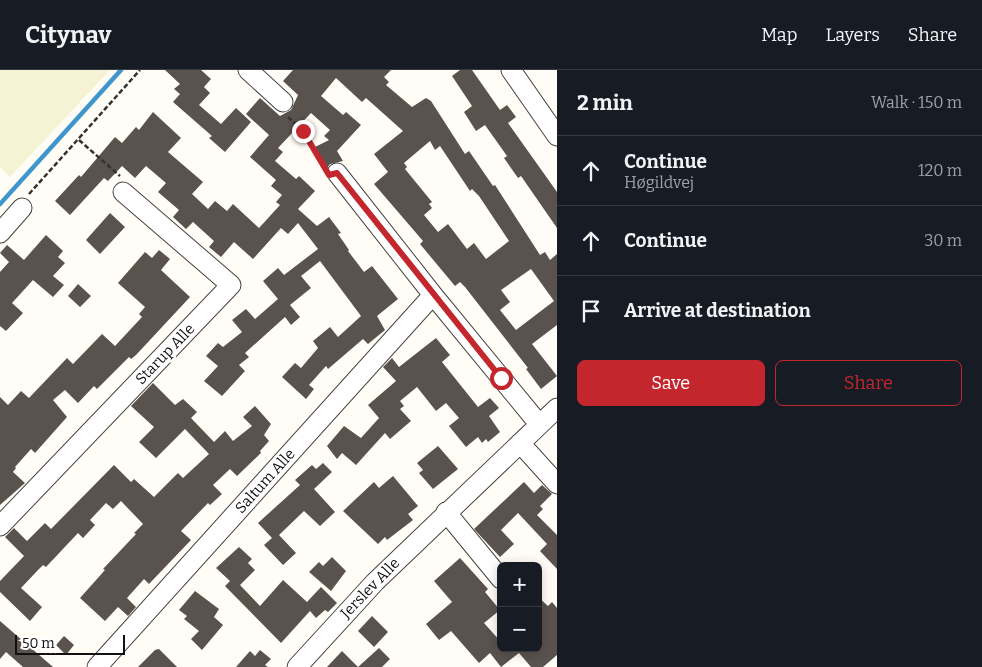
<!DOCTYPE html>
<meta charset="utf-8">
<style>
body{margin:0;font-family:Bitter,serif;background:#20242c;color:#f1f3f6}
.controls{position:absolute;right:15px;bottom:15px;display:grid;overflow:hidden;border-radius:8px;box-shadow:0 2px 12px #0003}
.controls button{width:45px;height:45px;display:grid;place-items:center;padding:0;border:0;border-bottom:1px solid #363941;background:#171b24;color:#f1f3f6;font:25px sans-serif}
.scale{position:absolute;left:15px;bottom:12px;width:110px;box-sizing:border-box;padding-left:5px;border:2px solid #111;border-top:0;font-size:14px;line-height:18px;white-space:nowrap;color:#111;-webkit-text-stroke:4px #fff;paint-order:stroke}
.stop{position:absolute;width:15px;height:15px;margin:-11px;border:4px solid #c4262e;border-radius:50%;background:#fff}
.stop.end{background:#c4262e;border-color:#fff;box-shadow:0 1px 5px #0008}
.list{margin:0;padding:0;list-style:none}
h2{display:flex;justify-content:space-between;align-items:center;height:65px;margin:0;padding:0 20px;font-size:21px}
h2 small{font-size:16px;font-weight:400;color:#9ea1a6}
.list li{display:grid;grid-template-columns:32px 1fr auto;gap:15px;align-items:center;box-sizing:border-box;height:70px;padding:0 20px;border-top:1px solid #363941}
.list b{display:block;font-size:19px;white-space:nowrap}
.list p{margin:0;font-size:16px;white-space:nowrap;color:#9ea1a6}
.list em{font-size:16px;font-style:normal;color:#9ea1a6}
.actions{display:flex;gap:10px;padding:15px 20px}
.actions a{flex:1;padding:11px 0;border:1px solid #c4262e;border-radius:8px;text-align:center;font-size:18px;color:#c4262e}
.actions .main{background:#c4262e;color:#fff}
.icon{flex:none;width:28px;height:28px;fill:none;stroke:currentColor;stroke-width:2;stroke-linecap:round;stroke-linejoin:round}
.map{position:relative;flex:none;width:557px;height:597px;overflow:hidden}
header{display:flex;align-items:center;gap:30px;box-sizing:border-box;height:70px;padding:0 25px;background:#171b24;border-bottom:1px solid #363941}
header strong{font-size:24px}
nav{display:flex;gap:28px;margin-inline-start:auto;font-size:18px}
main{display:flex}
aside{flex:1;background:#171b24}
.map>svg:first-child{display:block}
</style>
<header>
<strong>Citynav</strong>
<nav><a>Map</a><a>Layers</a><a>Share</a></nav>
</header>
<main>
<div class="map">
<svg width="557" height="597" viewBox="0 0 557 597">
<rect width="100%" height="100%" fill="#fffdf5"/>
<path fill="#f6f3d4" d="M0,0H110L10,107L0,97Z"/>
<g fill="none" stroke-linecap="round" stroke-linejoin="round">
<path stroke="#3f96cf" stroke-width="4.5" d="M0,134L121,0"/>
</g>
<path fill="#5a524d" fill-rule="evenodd" d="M165,0H201L211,9L204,17L210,23L199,35L221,54L236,38L251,52L225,82L209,68L212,66L173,32L180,24L174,19L180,14Z
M293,0H391L384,7L389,12L386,15L412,37L426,28L431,31L465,84L469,81L493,116L495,115L540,185L545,182L550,190L557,184V255L532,274L557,306L541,319L526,299L528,298L465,217L460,212L455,216L420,174L423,171L374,114L388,102L374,84L403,61L366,28L362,32L336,8L321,26L343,45L346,42L361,55L337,81L343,91L330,94L327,98L315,77L329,70L324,66L330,60L311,43L278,78L283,82L275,91L296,109L299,106L315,121L298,139L317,156L329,147L341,163L338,164L349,180L348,181L364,202L372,196L398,229L377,246L385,260L368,274L363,269L328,299L326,296L309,315L314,319L306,329L282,307L295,293L301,298L318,278L313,271L330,257L338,267L361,246L320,191L301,206L311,218L290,235L300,247L291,255L285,247L245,283L249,287L239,295L245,301L222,326L204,311L218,296L206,286L218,273L223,277L242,262L232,250L246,239L255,249L278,229L263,211L278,198L284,205L318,179L298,153L288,164L281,158L253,189L234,172L221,187L209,177L214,171L193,152L186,159L173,147L179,140L158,122L166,113L146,96L135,108L122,96L108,111L104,108L70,145L55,131L79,105L81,107L115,67L122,73L136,57L139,60L153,42L181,68L168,82L203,112L192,124L208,139L215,131L227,141L233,134L259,158L280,135L276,132L282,125L271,116L276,110L250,87L269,65L246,44L260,28L280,46L291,40L298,25L283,11ZM430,71L435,80L440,76L470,121L472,119L479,126L509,171L486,189L474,173L467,179L448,154L438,162L424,145L432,138L429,134L432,132L405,99L407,97L404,93ZM531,199L554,231L516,260L500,240L510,232L501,220Z
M460,0H472L500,40L507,35L516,47L508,53L557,122V158L521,106L518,108L504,88L507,86L485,55L476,61L464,42L472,36L452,6Z
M110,143L125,157L100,184L86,170Z
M46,165L63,181L58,187L65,193L53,206L64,215L53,227L33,210L12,233L23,243L6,261L0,256V202L9,192L0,183L7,175L24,190Z
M159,180L170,189L161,200L190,227L136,285L131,289L129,287L97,319L94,316L78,333L65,320L53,330L67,347L35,383L31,379L15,397L16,398L13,402L25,413L0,435V327L8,335L21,321L29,328L67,288L73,294L102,264L115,276L142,247L139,244L145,237L118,213L145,182L152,188Z
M78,214L91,226L80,237L68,226Z
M436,268L450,285L442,292L478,337L490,328L499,338L489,346L500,362L488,372L486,369L482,373L478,367L466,377L449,356L459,348L446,333L436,341L417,317L400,331L404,336L400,339L411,351L390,369L385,363L356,395L342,383L337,389L327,376L344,356L361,368L379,348L368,335L396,311L383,297L392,288L399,297Z
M153,313L175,335L183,329L197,342L191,348L214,372L225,361L233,371L252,356L243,347L255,336L271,354L264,365L269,371L260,381L261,383L237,406L230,399L213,415L222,424L210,435L208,433L181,461L191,470L149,514L144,509L127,528L136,537L128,546L118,537L105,551L80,528L105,500L103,499L136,464L134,463L143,454L121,431L113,439L106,433L90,450L95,455L83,468L78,463L46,497L43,495L38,500L21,518L42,537L30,551L0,522V511L24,486L5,467L14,458L27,471L45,453L51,459L114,395L131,412L134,409L154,427L178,403L183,408L209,384L185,359L156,388L139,372L154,357L131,336Z
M438,376L458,399L433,419L419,403L423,400L417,393Z
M323,393L332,402L314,419L335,442L320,456L304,441L279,465L296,483L283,495L264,475L272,468L258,453L300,415L295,410L312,395L316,399Z
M393,406L418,436L408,444L413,450L387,470L385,467L378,474L343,441L374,412L379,418Z
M524,412L534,423L542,415L552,424L540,436L543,439L537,445L557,465V499L540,481L547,474L518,443L501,460L514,474L500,487L474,459Z
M239,477L252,489L248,493L255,500L240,515L260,536L283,510L307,532L321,517L337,533L328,542L325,540L316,548L310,541L281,573L225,516L230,511L216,498Z
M332,487L346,501L331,521L309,502L319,492L323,496Z
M460,488L488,519L485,522L500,540L484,553L501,572V578H538V527L548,536L552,532L557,538V585L543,597H531L519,583L501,597L490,583L479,593L451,561L439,570L426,554L452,532L434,511Z
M195,521L219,539L214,547L223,555L202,580L191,569L199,561L184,549L187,546L179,540Z
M372,546L388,562L374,577L358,561Z
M0,551L53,597H23L6,582L0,589Z
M64,566L74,575L66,585L56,575Z
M379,578L390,589L382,597H327L342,581L358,597Z
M159,579L177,597H138L155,580Z
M260,580L271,589L265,595L268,597H236L250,581L255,586Z"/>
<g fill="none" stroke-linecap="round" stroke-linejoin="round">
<defs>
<path id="minor" d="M248,0L283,32
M511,0L557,66
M337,103L433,225L539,354
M0,163L22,138
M520,373L557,414
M446,442L501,509
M0,456L231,215L123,122
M97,597L433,225
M297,597L375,512L557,338"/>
</defs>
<use href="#minor" stroke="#444" stroke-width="21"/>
<path stroke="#333" stroke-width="2.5" stroke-dasharray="5 2.5" stroke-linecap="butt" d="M288,47L303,61L323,95
M79,70L120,106
M29,124L140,0"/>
<use href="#minor" stroke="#fff" stroke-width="19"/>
</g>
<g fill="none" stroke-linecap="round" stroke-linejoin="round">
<path stroke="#c4262e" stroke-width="6" d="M303,61L329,105L337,103L501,308"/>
</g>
<g text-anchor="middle" stroke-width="5" stroke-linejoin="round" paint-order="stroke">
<g font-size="15" fill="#111" stroke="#fff">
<text transform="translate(165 284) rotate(-46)" y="5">Starup Alle</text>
<text transform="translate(265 411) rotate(-48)" y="5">Saltum Alle</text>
<text transform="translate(370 518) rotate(-46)" y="5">Jerslev Alle</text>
</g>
</g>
</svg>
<div class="controls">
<button>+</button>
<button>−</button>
</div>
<div class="scale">50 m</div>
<div class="stop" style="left:501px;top:308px"></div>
<div class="stop end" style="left:303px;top:61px"></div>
</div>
<aside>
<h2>2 min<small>Walk · 150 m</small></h2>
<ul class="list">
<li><svg class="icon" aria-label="ahead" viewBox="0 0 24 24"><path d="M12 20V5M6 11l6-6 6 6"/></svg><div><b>Continue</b><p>Høgildvej</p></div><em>120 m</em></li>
<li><svg class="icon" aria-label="ahead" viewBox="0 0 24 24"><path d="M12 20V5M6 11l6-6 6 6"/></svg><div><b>Continue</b></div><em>30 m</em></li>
<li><svg class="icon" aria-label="arrive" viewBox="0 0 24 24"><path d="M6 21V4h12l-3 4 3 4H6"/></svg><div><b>Arrive at destination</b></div></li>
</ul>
<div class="actions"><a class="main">Save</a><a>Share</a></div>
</aside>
</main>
